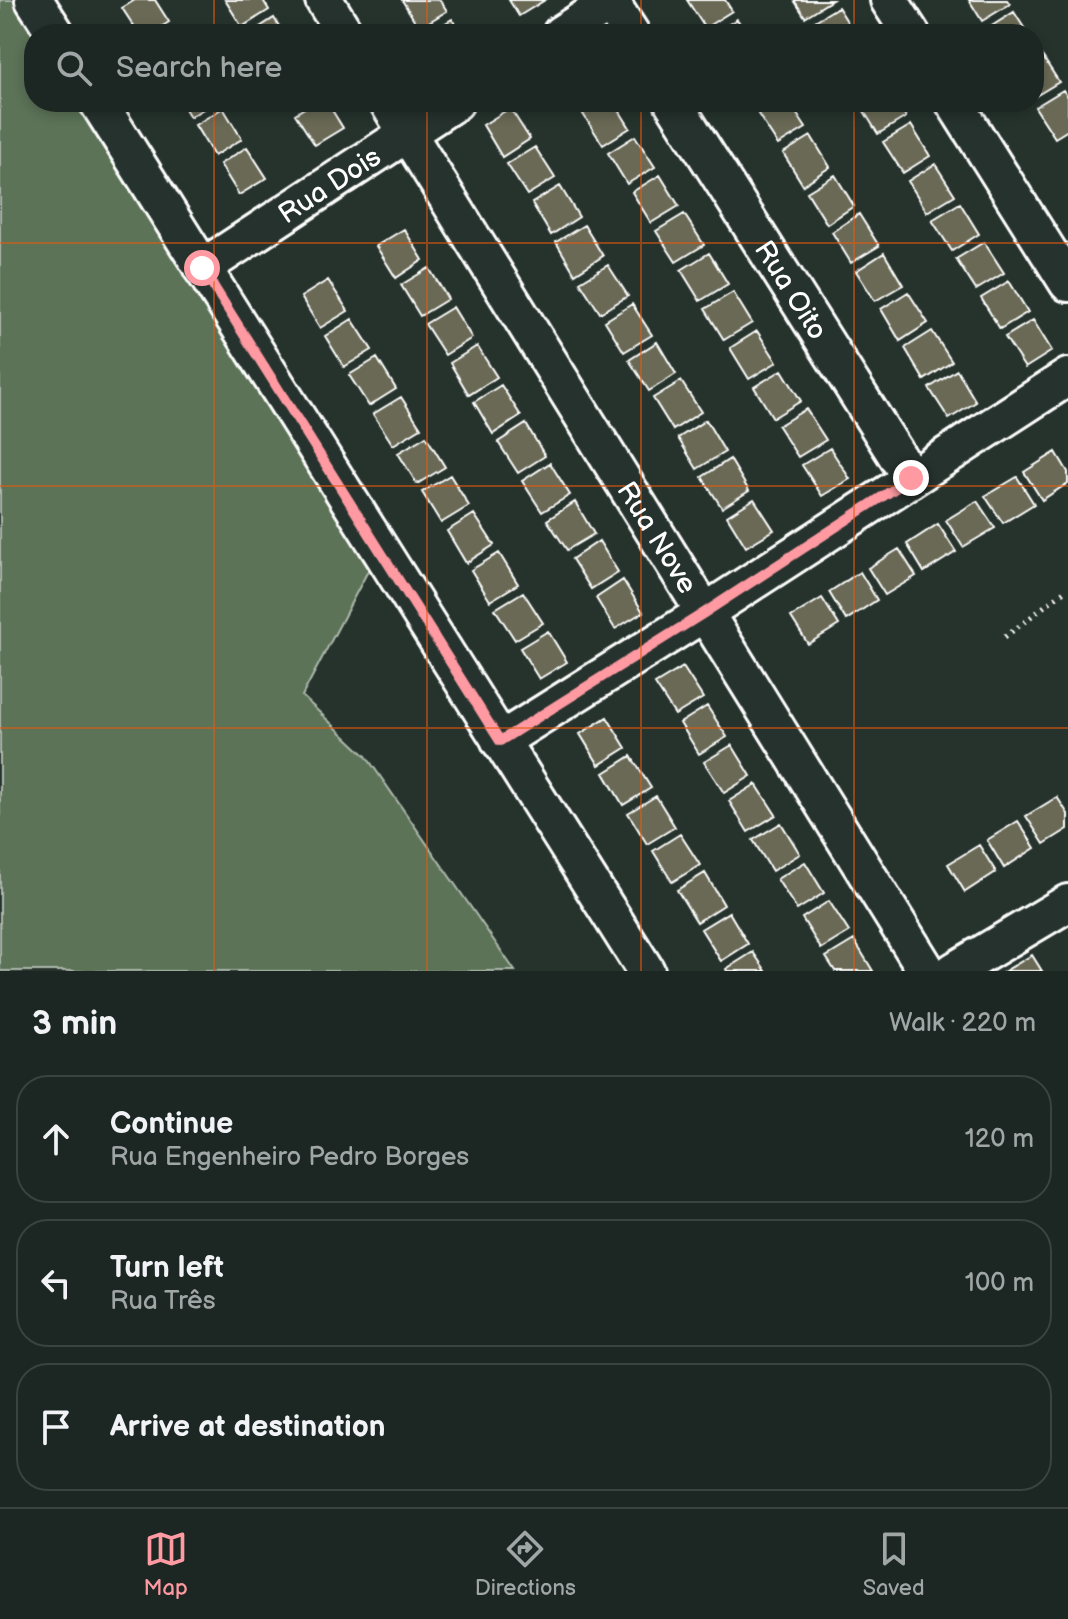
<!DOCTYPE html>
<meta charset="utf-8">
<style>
body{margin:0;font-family:"Balsamiq Sans",sans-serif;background:#252e2a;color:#f1f3f6}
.stop{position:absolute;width:24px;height:24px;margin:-18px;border:6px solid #ff9aa2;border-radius:50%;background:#fff}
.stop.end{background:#ff9aa2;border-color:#fff;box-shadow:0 2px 8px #0008}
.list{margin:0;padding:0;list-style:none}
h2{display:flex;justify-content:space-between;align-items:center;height:104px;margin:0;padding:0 32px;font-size:34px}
h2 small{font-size:26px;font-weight:400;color:#a0a5a5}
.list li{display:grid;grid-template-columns:52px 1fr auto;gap:24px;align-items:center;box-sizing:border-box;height:128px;margin:0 16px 16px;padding:0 16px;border:2px solid #3a4340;border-radius:32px}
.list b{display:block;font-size:30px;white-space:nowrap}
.list p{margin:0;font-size:26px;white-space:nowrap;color:#a0a5a5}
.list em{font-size:26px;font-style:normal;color:#a0a5a5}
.icon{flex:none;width:44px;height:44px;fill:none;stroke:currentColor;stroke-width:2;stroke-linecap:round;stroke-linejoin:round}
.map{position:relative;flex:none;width:1068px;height:971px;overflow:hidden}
.search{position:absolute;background:#1c2622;box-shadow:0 4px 12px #0003;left:24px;right:24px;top:24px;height:88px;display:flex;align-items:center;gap:20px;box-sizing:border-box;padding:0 28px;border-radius:32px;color:#a0a5a5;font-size:30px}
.sheet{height:536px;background:#1c2622}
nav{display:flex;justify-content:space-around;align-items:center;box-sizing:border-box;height:112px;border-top:2px solid #3a4340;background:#1c2622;font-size:22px;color:#a0a5a5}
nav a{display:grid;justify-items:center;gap:4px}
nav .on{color:#ff9aa2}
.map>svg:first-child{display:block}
</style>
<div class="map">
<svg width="1068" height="971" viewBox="0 0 1068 971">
<rect width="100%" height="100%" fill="#26332d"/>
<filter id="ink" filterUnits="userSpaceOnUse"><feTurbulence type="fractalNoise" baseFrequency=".0125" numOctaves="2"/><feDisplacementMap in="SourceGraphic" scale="16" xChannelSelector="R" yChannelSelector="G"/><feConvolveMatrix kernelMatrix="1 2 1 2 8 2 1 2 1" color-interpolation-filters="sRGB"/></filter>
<g filter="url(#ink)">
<path fill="#5c7358" stroke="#aeb9ac" stroke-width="2" d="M0,0H19L40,34H34V102H82L370,567L302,696L366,756L515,971H0Z"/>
<path fill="#696954" stroke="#fff" stroke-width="2" d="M135,0H155L169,22L150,34H139L122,8Z
M225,0H263L269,10L242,27Z
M402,0H440L447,11L419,28Z
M509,0H545L519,16Z
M687,0H725L732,11L705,28Z
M794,0H832L805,17Z
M969,0H1007L1010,4L982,21Z
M838,7L855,34H816L810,24Z
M1014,12L1028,34H990L987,29Z
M274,18L284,34H249Z
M452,19L461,34H427Z
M737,19L747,34H713Z
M1039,51L1059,82L1034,97V54Z
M1063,90L1068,97V130L1055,138L1035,107Z
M181,102H215L190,117Z
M314,102H327L343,128L315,145L295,114Z
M602,102H614L630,128L603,145L583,114Z
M778,102H789L806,128L778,145L758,114Z
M897,102L906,117L878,134L859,103Z
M223,108L242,139L214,156L195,125Z
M510,108L530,139L502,157L483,125Z
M911,125L930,156L903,173L883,142Z
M635,136L655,167L627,184L608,153Z
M811,136L830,167L803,185L783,153Z
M247,147L267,178L239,195L220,164Z
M535,147L555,178L527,195L507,164Z
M935,164L955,195L927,212L908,181Z
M660,175L679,206L651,223L632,192Z
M835,175L854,206L827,224L807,192Z
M560,186L579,217L551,235L532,203Z
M960,203L979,234L952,251L932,220Z
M684,214L704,245L676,262L656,231Z
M859,214L879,246L851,263L832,232Z
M584,225L603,256L575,274L556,242Z
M404,229L423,260L396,278L376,246Z
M984,242L1004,273L976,290L956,259Z
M709,253L728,284L700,301L681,270Z
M884,253L903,285L875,301L856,271Z
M608,265L628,296L600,313L580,282Z
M429,268L448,299L420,316L401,285Z
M328,280L348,311L320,328L301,297Z
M1009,281L1028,312L1000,329L981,298Z
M733,292L752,323L724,340L705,309Z
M908,292L928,323L900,341L881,309Z
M632,304L652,335L624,352L605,321Z
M453,307L472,338L445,355L425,324Z
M352,319L372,350L344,367L325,336Z
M1033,320L1052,351L1025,368L1005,337Z
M757,331L777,362L749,379L730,348Z
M932,331L952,362L924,380L905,348Z
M657,342L676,374L649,391L629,360Z
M477,346L497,377L469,395L450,363Z
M377,358L396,389L369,406L349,375Z
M782,370L801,401L773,418L754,387Z
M957,370L976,402L949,419L929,388Z
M681,381L701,412L673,430L653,398Z
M501,385L521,416L493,434L474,402Z
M401,397L421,428L393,445L373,414Z
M806,409L826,440L798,457L778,426Z
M706,420L725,452L697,469L678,438Z
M526,424L545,456L518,473L498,442Z
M426,436L445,467L417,484L398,453Z
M830,448L850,479L822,496L802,465Z
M1056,452L1068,472V483L1042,500L1024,472Z
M730,459L749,491L722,508L702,477Z
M550,463L570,495L542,512L522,481Z
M450,475L469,506L441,523L422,492Z
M1017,477L1034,504L1003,523L985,496Z
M754,499L774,530L746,547L727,516Z
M977,501L995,528L963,547L946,520Z
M575,502L594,534L567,550L547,520Z
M474,514L494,545L466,563L447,531Z
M938,524L956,552L924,572L907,544Z
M599,541L618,572L591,589L572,559Z
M899,549L916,576L885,595L868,568Z
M499,553L518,584L490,601L471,570Z
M860,572L877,600L846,620L829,592Z
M623,580L643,612L615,629L596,598Z
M523,592L543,623L515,640L495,609Z
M822,598L839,625L808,644L791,617Z
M548,631L567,662L539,679L520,648Z
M683,667L703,698L675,715L655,684Z
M707,706L727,737L699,754L680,723Z
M607,717L626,748L599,765L580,734Z
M732,745L751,776L724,793L704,762Z
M631,756L651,788L623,805L604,773Z
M756,784L776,815L748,832L729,801Z
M656,796L675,827L647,844L628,813Z
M1057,797L1068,814V829L1044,844L1026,816Z
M1018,821L1035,848L1004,868L987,840Z
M781,823L800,854L772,871L753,840Z
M680,834L700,865L672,882L653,851Z
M979,845L996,872L965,892L948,864Z
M805,862L824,893L797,910L777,879Z
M705,873L724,905L697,922L677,890Z
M829,901L849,932L821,949L802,918Z
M729,912L748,944L721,961L701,929Z
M854,940L873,971H835L826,957Z
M753,952L766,971H727L726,969Z
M1032,955L1042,971H1005Z"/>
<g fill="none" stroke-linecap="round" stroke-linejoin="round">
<defs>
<g id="minor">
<path d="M34,0L56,34"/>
<path d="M324,0L345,34"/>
<path d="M609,0L631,34"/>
<path d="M889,0L911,34"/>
<path d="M561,34L614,0"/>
<path d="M98,102L646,971"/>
<path id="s1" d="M388,102L927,971"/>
<path id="s2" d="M673,102L911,478"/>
<path d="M954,102L1068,283"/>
<path id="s3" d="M202,268L455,102"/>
<path d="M500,741L704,613L1068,377"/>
<path d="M954,971L1068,903"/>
</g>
</defs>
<use href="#minor" stroke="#fff" stroke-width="42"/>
<path stroke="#fff" stroke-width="5" stroke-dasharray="2 6" stroke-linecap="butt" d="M1005,637L1068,588"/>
<use href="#minor" stroke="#26332d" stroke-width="36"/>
</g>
</g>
<g fill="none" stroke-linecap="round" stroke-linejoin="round" filter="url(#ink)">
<path stroke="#ff9aa2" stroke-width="10" d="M202,268L500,741L704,613L911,478"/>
</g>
<path fill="none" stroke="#e8590c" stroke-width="2" stroke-opacity="0.55" d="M214,0V34M427,0V34M641,0V34M854,0V34M214,102V971M427,102V971M641,102V971M854,102V971M0,243H1068M0,486H1068M0,728H1068"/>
<g text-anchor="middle" stroke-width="7" stroke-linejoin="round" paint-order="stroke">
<g font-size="28" fill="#fff" stroke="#26332d">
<text dy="10" stroke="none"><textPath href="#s3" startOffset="152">Rua Dois</textPath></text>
<text dy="10" stroke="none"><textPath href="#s2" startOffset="222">Rua Oito</textPath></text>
<text dy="10" stroke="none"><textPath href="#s1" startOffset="512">Rua Nove</textPath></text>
</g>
</g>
</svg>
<div class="stop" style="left:202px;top:268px"></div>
<div class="stop end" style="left:911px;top:478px"></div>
<div class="search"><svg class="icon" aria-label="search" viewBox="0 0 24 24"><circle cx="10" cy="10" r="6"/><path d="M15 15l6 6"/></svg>Search here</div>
</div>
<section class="sheet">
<h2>3 min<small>Walk · 220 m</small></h2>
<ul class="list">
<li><svg class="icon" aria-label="ahead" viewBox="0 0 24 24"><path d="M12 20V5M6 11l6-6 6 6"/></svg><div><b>Continue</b><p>Rua Engenheiro Pedro Borges</p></div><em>120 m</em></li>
<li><svg class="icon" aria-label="left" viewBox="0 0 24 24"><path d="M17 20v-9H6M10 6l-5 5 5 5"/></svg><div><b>Turn left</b><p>Rua Três</p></div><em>100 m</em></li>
<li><svg class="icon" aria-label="arrive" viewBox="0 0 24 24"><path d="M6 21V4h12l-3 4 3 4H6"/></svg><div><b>Arrive at destination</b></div></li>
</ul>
</section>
<nav>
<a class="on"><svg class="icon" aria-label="map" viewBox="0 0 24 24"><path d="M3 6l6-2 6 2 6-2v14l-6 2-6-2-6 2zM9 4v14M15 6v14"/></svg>Map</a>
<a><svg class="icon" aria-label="directions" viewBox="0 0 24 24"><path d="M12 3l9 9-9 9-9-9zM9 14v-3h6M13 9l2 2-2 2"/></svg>Directions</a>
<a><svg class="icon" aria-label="saved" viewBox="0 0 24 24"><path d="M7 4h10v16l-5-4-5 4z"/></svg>Saved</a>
</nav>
